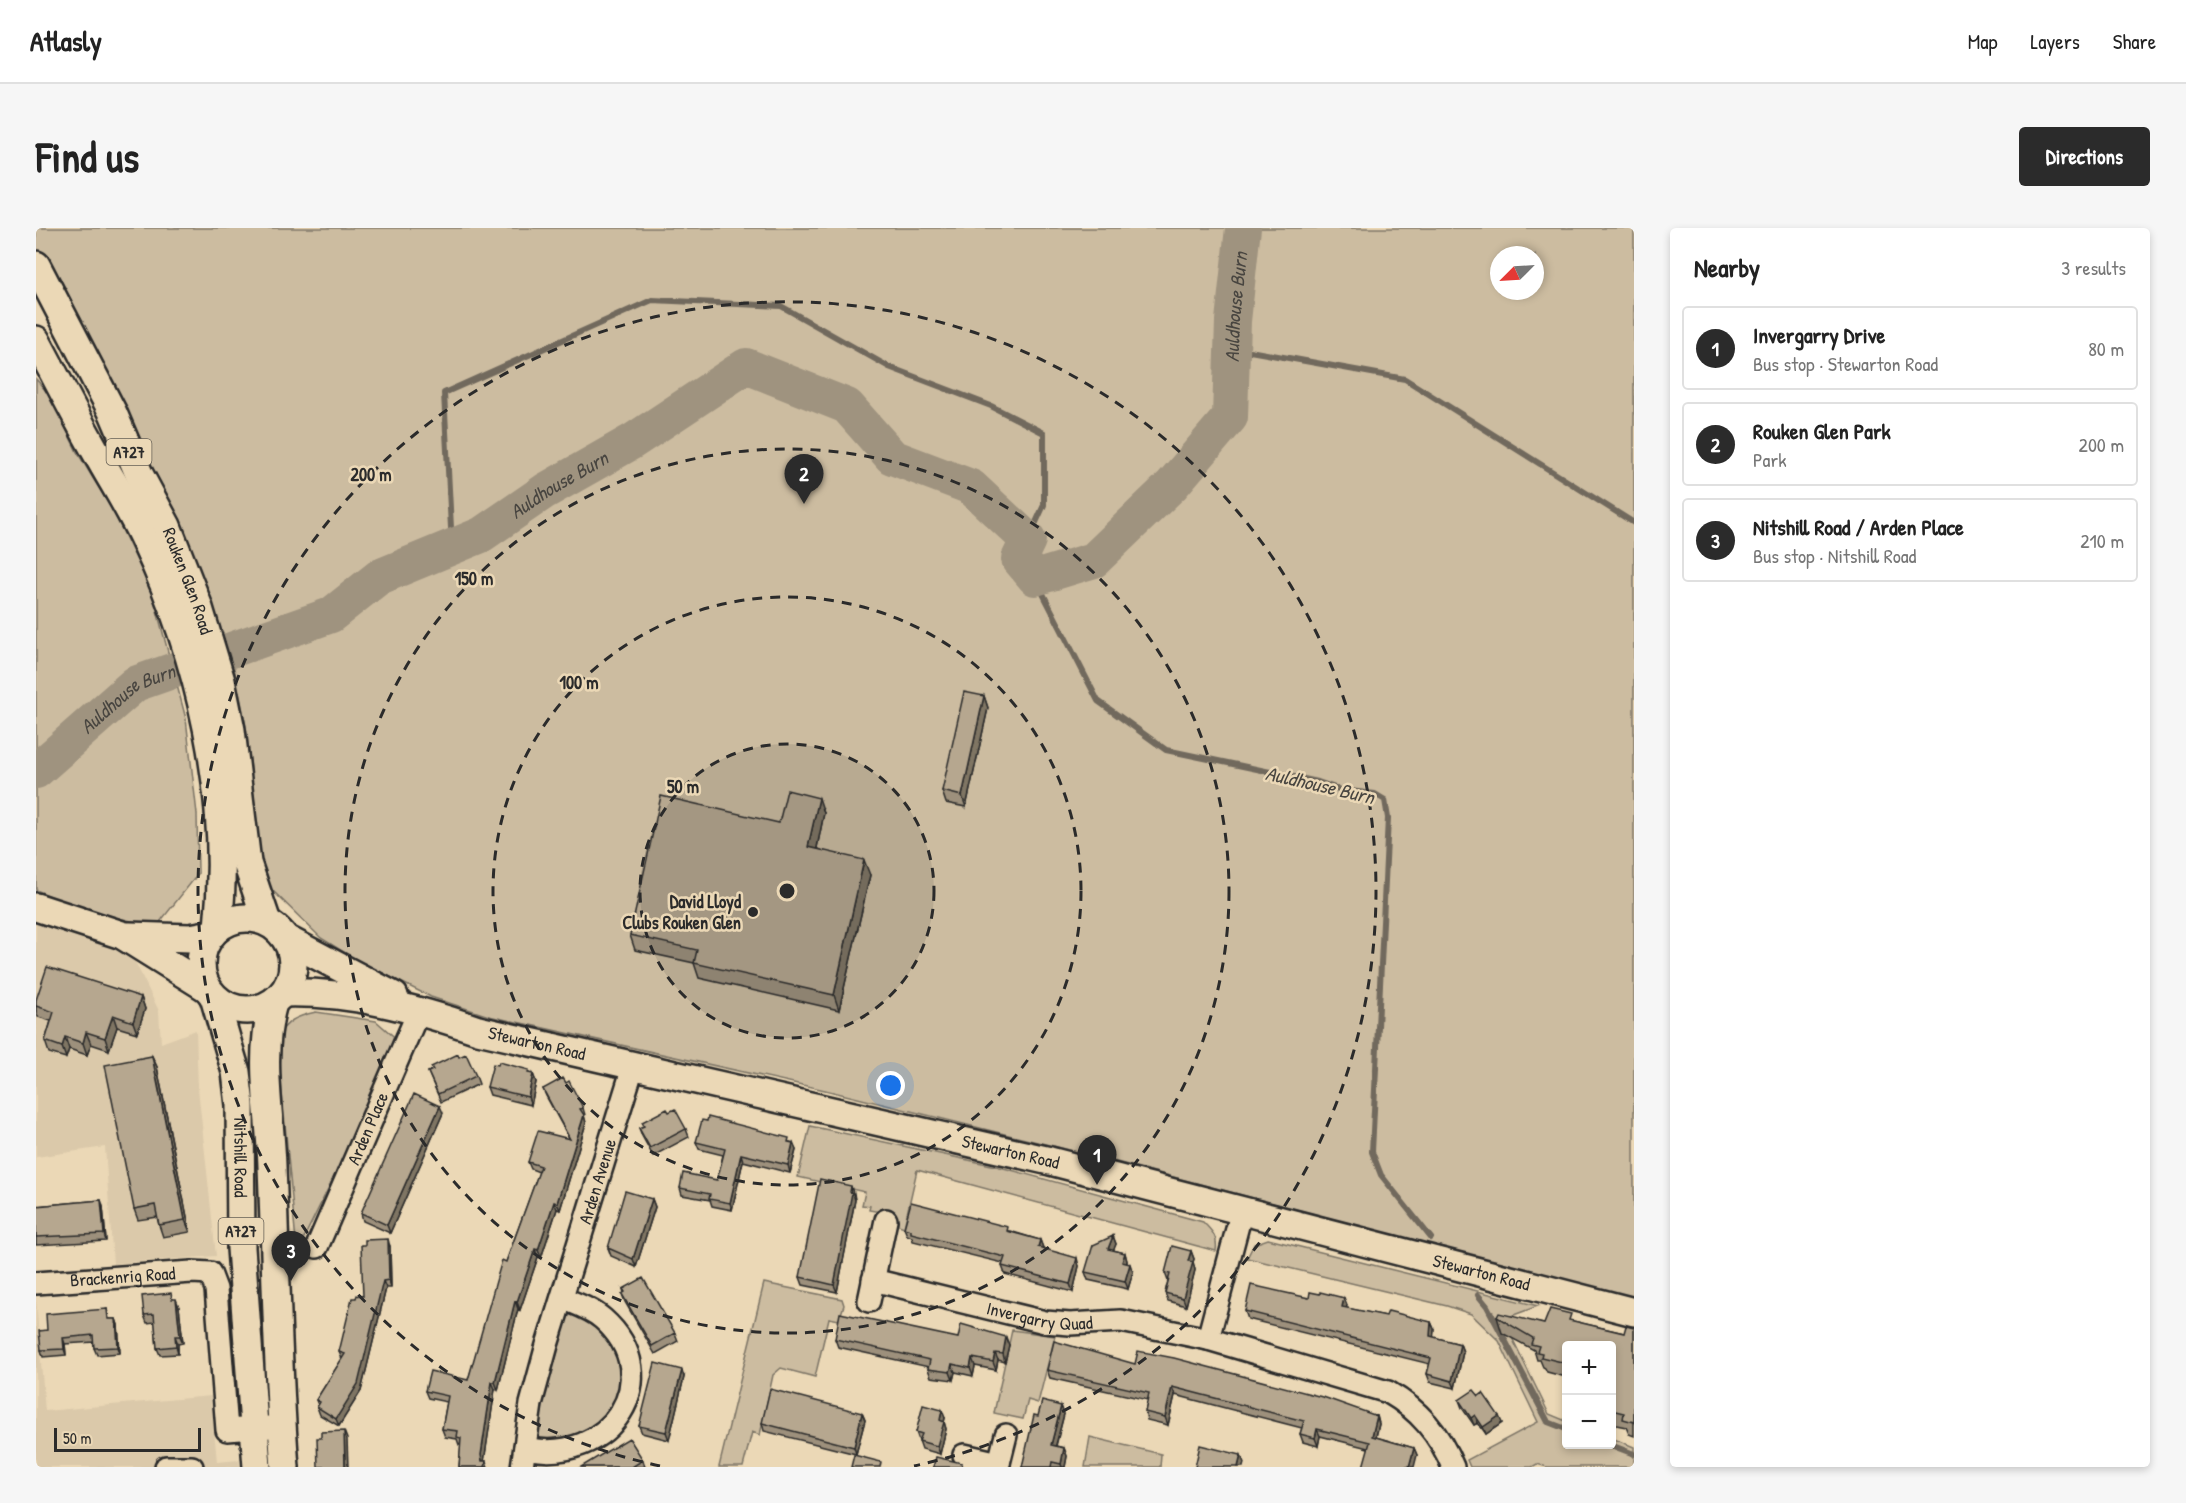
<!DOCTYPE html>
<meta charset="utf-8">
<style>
body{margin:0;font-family:"Patrick Hand",sans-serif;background:#f6f6f6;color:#222}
.controls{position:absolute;right:18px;bottom:18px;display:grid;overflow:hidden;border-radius:6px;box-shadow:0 3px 9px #0003}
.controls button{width:54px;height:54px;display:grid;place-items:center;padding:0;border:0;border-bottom:2px solid #e0e0e0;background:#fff;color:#222;font:30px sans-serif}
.compass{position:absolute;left:1454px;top:18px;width:54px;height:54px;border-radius:50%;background:#fff;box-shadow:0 3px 9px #0003;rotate:246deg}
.scale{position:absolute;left:18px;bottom:15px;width:147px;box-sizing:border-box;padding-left:6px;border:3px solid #2b2b2b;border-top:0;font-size:16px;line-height:21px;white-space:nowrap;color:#2b2b2b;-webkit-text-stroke:4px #ebd8b6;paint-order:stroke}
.you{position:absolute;left:855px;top:858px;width:21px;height:21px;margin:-15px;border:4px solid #fff;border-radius:50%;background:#1a73e8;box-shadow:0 0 0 9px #1a73e833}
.badge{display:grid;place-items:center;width:39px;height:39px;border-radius:50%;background:#2b2b2b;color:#fff;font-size:20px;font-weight:700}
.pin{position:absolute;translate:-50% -50px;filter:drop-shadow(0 2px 3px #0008)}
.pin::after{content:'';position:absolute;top:32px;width:21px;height:18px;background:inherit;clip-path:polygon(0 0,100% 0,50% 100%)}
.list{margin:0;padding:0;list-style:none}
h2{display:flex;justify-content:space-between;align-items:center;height:78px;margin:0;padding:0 24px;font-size:26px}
h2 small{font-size:20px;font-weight:400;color:#767676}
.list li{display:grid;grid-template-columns:39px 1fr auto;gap:18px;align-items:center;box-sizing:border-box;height:84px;margin:0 12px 12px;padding:0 12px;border:2px solid #e0e0e0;border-radius:6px}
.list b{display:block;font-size:22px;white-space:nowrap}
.list p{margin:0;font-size:20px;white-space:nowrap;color:#767676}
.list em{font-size:20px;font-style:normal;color:#767676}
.map{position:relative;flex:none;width:1598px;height:1239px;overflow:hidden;border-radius:6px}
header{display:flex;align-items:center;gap:36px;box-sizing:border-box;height:84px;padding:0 30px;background:#fff;border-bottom:2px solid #e0e0e0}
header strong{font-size:28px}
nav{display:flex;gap:33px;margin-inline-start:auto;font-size:21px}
.intro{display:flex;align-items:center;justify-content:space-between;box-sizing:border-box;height:144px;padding:0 36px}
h1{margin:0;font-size:42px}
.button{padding:15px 27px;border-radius:6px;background:#2b2b2b;color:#fff;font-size:21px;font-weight:700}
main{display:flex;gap:36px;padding:0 36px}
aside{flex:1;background:#fff;border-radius:6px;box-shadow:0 3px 9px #0003}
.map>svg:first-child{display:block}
</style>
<header>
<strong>Atlasly</strong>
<nav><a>Map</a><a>Layers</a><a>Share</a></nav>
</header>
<div class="intro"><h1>Find us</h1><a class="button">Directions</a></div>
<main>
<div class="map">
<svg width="1598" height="1239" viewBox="0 0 1598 1239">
<rect width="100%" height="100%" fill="#ebd8b6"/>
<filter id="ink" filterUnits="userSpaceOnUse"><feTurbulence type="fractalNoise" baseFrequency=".0167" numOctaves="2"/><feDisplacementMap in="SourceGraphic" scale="12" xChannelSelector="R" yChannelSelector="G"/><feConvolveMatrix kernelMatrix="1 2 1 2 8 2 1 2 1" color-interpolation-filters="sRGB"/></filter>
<g filter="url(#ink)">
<path fill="#dbc9aa" d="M0,679L86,707L123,783L125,815L160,802L162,860L180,1028L77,1036L69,919L0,929Z
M0,1072L9,1183L175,1168L181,1234L203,1232L204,1239H0Z"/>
<path fill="#ccbca0" stroke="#7c7466" stroke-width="1.5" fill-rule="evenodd" d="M0,0H1598V1070L1054,927L789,862L453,788L395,769L324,734L285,710L236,662L226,639L210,498L199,444L162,342L0,34ZM1463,27H1499V63H1463Z
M0,151L14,168L41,224L77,283L116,364L150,491L161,586L162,646L120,699L46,681L0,662Z
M280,784L340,793L364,814L261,1024L241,811C249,793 261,788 280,784Z
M774,898L960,938L1167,994C1177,1004 1182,1009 1180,1023L881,942L868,999L860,996L856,986L833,982L834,978L826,977L829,964L762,949Z
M1232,1011L1502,1078L1467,1091L1513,1186L1530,1193V1216H1576V1210L1598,1219V1239H1511L1501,1236L1496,1239H1434L1431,1232L1502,1194L1463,1113L1435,1086L1411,1078L1211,1030L1218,1016Z
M728,1055L806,1071L808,1077L803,1092L793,1090L779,1149L745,1140L737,1147L724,1207L716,1204L707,1239H683Z
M534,1081L552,1088L579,1117L585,1135L586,1155L572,1191L541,1214L500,1212L510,1163Z
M976,1102L1019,1108L1002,1175L992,1172L987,1191L958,1185Z
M1054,1209L1125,1226L1124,1239H1049Z"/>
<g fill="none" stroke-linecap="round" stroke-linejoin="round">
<path stroke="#71695d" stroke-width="6" d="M1197,120L1369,151L1598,295
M416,319L408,165L616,72L745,78L853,139L955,178L1008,205V277L992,312
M999,350L1062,473L1130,522L1282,554L1305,562L1339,566L1349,572L1352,590L1336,924L1345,947L1395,1010
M1442,1067L1451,1078L1512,1194L1530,1201
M1572,1216L1598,1226"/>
<path stroke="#9f937f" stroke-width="36" id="s1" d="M0,543L99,456L295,387L343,349L445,307L509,263L597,213L710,138L811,178L856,229L935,259L992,312L983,331L999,350L1058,332L1136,257L1194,189L1197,93L1207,0"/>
<defs>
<g id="minor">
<path d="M1206,982L1172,1111L1352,1164C1383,1182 1403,1205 1417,1239"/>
<path id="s2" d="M281,1019L383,782"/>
<path id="s3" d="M837,1052L1009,1094L1034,1096L1085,1093L1172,1111"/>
<path id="s4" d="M0,1055L156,1044L174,1045L180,1061L191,1202L233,1199"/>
<path d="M833,1073L850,992"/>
<path d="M489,1220C574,1239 633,1149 567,1091C556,1081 540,1076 526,1070"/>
<path d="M928,1227L963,1235"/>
<path d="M130,1239H156"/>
<path id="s5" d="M486,1239L495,1176L511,1117L597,839"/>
<path d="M962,1239L970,1207"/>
</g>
<g id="major">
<path id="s6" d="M0,37L77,185L103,246L131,298L162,377L185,453L195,502L211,635L231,694"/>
<path d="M0,112C20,149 39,187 60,224C76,253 94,281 108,311C164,430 196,568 182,700"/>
<path d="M0,679L86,707L171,760"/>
<circle cx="211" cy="736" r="46"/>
<path d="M93,708L154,710L176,706"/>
<path d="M250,711L358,768"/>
<path id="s7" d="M247,765C315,763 378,780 442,802L1014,933L1598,1084"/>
<path id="s8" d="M178,769L200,844L204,877L205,1020L221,1239"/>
<path d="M237,775C222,829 234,882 236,938C240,1038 241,1139 249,1239"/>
</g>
</defs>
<use href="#minor" stroke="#2b2b2b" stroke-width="26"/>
<use href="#major" stroke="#2b2b2b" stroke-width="32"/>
<use href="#minor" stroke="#ebd8b6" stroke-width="21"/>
<use href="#major" stroke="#ebd8b6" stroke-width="27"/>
</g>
<path fill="#9d907b" stroke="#2b2b2b" stroke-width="1.5" d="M948,468L952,480L930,579L910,575L906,563Z
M788,585L781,620L834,647L803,782L663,750L658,735L599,722L594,707L743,595Z
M105,769L109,781L101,805L81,799L73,822L55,816L51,827L33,821L30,830L13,825L9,813L15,793L2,789L0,782V778Z
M116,828L121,839L154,1004L127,1009L123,997L121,989L102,992L98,981Z
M423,829L440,848L443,856L405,874L392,844Z
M494,845L497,846L500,854L495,877L454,867L451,859Z
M530,855L547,880L549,887L548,888L550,895L524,982L521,981L505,1030L502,1029L484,1082L482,1081L462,1162L459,1161L448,1233H450L452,1239H423L425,1217H423L421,1211L409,1209L406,1201L411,1174L392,1170L389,1163L432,1152L470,1034L503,944L495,941L492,934L533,910L510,868L507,861Z
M633,884L650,901L653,909L617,928L606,908L603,900Z
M407,885L354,1005L327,993L325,985Z
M660,914H755L760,922L754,945L707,933L696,982L676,978L674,972L646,967L644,960L681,952L687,927L663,921Z
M818,965L819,972L801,1064L767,1057L764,1049Z
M616,971L619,979L600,1039L575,1028L572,1020Z
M65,972L67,979L70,1013L0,1017V978Z
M868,1000L974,1003L1004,1012L1007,1020L1043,1038L1037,1064L969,1046L966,1038L967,1035L877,1013L876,1009L871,1007Z
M1077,1008L1080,1016L1077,1022L1089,1025L1091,1033V1036L1097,1044L1092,1061L1052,1052L1049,1044Z
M354,1019L355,1060H350L325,1163L303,1198L284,1187L281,1179L282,1177L280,1172L306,1131L303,1124L320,1070L327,1068Z
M1155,1023L1158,1031L1157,1034L1159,1042L1150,1078L1132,1073L1129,1065L1132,1053L1129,1045Z
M587,1061L639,1105L642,1113L619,1126L589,1074L586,1066L588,1065Z
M1284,1066L1308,1070L1311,1077L1310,1080L1350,1088L1395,1094L1398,1101L1397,1109L1424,1116L1427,1124L1419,1160L1394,1154L1391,1146L1394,1136L1212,1091L1209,1083L1273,1070Z
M137,1071L143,1079L147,1115L142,1116V1126L124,1127L121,1120L119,1094L111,1095L108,1087Z
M71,1081L73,1091H80L82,1097L84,1125L61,1127L58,1120V1114L29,1116L30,1127L7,1129L5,1122L11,1102Z
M1461,1089L1508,1096L1537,1093L1588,1105L1598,1100V1208L1593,1206L1590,1199L1575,1196V1118H1530V1149L1511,1144L1509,1140L1507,1139L1504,1132H1501L1498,1122L1466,1105Z
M922,1110L973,1117L969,1134L962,1132L960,1142L939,1138L937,1148L919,1144L917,1152L895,1149L892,1141L893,1139L802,1119L799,1111Z
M1099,1136L1341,1188L1343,1196L1340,1209L1378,1220L1381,1227L1332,1220L1284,1208L1282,1218L1267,1214L1264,1206L1266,1200L1139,1167L1132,1197L1111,1192L1109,1184L1112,1172L1014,1150L1011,1142Z
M648,1149L633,1212L606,1205L603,1198Z
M1443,1168L1466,1195L1450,1206L1442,1195L1438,1197L1426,1180L1423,1172Z
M1025,1178L1028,1186L1020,1218L1028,1220L1031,1228L1029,1239H986L1002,1188Z
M826,1185L829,1192L820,1226L728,1203L726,1195Z
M909,1190L908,1194L910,1201L904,1226L886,1221L880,1204Z
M607,1232L609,1239H545Z"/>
<path fill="#7f7564" stroke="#2b2b2b" stroke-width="1.5" d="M948,468L952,480L930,579L926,568Z
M783,570L788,585L778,634L772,619Z
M828,632L834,647L803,782L798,767Z
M105,769L109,781L101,805L97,794Z
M77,787L81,799L73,822L69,810Z
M50,804L55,816L51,827L47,815Z
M29,809L33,821L30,830L26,819Z
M116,828L121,839L154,1004L149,992Z
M497,846L500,854L495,877L492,869Z
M404,878L407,885L354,1005L351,997Z
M548,887L550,895L524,982L521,975Z
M757,915L760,922L754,945L752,937Z
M705,926L707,933L696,982L694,975Z
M815,958L819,972L801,1064L798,1057Z
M616,971L619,979L600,1039L597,1031Z
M65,972L67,979L70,1013L68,1006Z
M518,974L521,981L505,1030L502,1022Z
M1077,1008L1080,1016L1075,1029L1072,1021Z
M352,1011L354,1019L355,1060L353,1052Z
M1004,1012L1007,1020L1005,1027L1002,1019Z
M499,1021L502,1029L484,1082L481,1074Z
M1155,1023L1158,1031L1157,1034L1159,1042L1150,1078L1147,1070L1152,1033Z
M1089,1025L1091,1033L1089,1042L1086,1034Z
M1041,1030L1043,1038L1037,1064L1034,1056Z
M1094,1036L1097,1044L1092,1061L1089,1053Z
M347,1053L350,1060L325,1163L303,1198L300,1191Z
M1308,1070L1311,1077L1309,1087L1306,1079Z
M140,1071L143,1079L147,1115L144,1108Z
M479,1073L482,1081L462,1162L459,1154Z
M80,1091L82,1097L84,1125L82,1119Z
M1395,1094L1398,1101L1397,1116L1394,1108Z
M139,1108L142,1116V1126L140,1118Z
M970,1109L973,1117L969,1134L967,1126Z
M27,1110L29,1116L30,1127L28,1121Z
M1424,1116L1427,1124L1419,1160L1416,1153Z
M959,1125L962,1132L960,1142L957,1134Z
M936,1130L939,1138L937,1148L934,1140Z
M916,1136L919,1144L917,1152L914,1144Z
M646,1142L648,1149L633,1212L630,1204Z
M456,1154L459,1161L448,1234L446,1233L445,1227Z
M1136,1159L1139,1167L1132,1197L1129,1189Z
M1025,1178L1028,1186L1018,1224L1015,1217Z
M906,1182L909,1190L908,1194L910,1201L904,1226L901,1218L904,1192Z
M826,1185L829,1192L820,1226L818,1219Z
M1439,1187L1442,1195L1438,1197L1435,1190Z
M1341,1188L1343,1196L1338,1216L1336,1208Z
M1463,1188L1466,1195L1450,1206L1447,1199Z
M1281,1201L1284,1208L1282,1218L1279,1210Z
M308,1203L311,1211L312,1239H309Z
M1028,1220L1031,1228L1029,1239H1026L1025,1236Z
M1378,1220L1381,1227L1378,1239H1373Z
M1205,1227L1208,1235L1207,1239H1202Z"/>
<path fill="#b6a78f" stroke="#2b2b2b" stroke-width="1.5" d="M928,464L948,468L926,568L906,563Z
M751,562L783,570L772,619L828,632L798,767L658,735L661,722L594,707L625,568L743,595Z
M11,739L105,769L97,794L77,787L69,810L50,804L47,815L29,809L26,819L9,813L18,784L0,778V772Z
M422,826L423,829L430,826L440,848L402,866L392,844L397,842L395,839Z
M116,828L149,992L123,997L119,977L98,981L69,837Z
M463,834L493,842L492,845L497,846L492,869L451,859L457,836L462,837Z
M527,850L530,855L533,853L547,880L544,881L548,887L521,975L518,974L502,1022L499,1021L481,1074L479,1073L459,1154H456L445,1227L446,1233H450L449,1239H423L425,1210L421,1209L422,1203L406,1201L412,1168L389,1163L394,1143L432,1152L466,1032L470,1034L505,938L492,934L502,903L534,911L507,861Z
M378,866L404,878L351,997L325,985Z
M631,881L633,884L639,881L650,901L614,920L603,900L608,898L606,894Z
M672,889L753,910L752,914L757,915L752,937L705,926L694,975L673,971L674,966L644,960L647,945L681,952L689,921L660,914L666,892L671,893Z
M784,951L815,958L814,964L816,965L798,1057L764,1049Z
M589,963L616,971L597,1031L572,1020Z
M65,972L68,1006L0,1009V978Z
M875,974L972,999L971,1003L1004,1012L1002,1019L1041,1030L1034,1056L966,1038L969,1029L875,1005V1002L868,1000Z
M1077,1008L1072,1021L1089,1025L1086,1034L1094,1036L1089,1053L1049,1044L1057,1017Z
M352,1011L353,1052L347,1053L322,1156L300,1191L281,1179L284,1174L280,1172L309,1126L303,1124L316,1070H320L321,1067L327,1068L325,1017H329V1012Z
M1136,1018L1155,1023L1152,1033L1157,1034L1147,1070L1129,1065L1134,1046L1129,1045Z
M607,1050L639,1105L616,1118L586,1066L589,1064L587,1061Z
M1215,1057L1273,1070L1274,1064L1284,1066V1064L1308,1070L1306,1079L1350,1088L1352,1083L1395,1094L1394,1108L1424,1116L1416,1153L1391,1146L1395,1130L1209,1083Z
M135,1065L136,1071H140L144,1108H139L140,1118L121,1120L118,1086L108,1087L106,1068Z
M71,1081L72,1091H80L82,1119L58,1120L57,1107L27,1110L28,1121L5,1122L3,1103L11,1102L10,1086Z
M1514,1081L1535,1086L1533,1092L1588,1105L1590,1098L1598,1100V1194L1587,1191L1588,1185L1575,1182V1118H1530V1135L1505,1129L1506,1125L1501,1124L1503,1118L1495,1116L1497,1110L1461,1089L1463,1085L1508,1096Z
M804,1085L922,1110L925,1096L970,1109L967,1126L959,1125L957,1134L936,1130L934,1140L916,1136L914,1144L892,1141L894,1132L799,1111Z
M1018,1113L1099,1136L1102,1123L1138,1130L1290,1170L1341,1188L1336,1208L1378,1220L1373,1239H1327L1334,1214L1281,1201L1279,1210L1264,1206L1268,1193L1136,1159L1129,1189L1109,1184L1113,1165L1011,1142Z
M619,1135L646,1142L630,1204L603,1198Z
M734,1161L826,1185L818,1219L726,1195Z
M1438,1162L1443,1168L1447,1165L1463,1188L1447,1199L1439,1187L1435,1190L1423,1172Z
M1006,1173L1025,1178L1015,1217L1028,1220L1025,1236L1016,1234L1015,1239H986L998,1187L1002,1188Z
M887,1177L906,1182L904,1192L908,1194L901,1218L883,1213L886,1206L880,1204Z
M308,1203L309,1239H282L281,1210H285V1204Z
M593,1210L607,1232L596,1239H545Z
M1164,1217L1205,1227L1202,1239H1159Z
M818,1227L845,1234L844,1239H815Z
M900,1229L926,1235L925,1239H897Z"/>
</g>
<circle cx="751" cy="663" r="147" fill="#2b2b2b" fill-opacity=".12"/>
<g fill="none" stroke="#2b2b2b" stroke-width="3" stroke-dasharray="10 8">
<circle cx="751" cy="663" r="147"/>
<circle cx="751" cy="663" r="294"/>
<circle cx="751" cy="663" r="442"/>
<path d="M624 1238A589 589 0 1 1 878 1238"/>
</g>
<circle fill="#2b2b2b" stroke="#ebd8b6" stroke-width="2" cx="717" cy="684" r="6"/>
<g text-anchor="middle" stroke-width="5" stroke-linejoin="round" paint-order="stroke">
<g fill="#ebd8b6" stroke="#655f55" stroke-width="1.5">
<rect x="70.5" y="211" width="45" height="26" rx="4.5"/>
<rect x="182.5" y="990" width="45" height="26" rx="4.5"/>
</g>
<g font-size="16" font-weight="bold" fill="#2b2b2b">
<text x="93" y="230">A727</text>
<text x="205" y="1009">A727</text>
</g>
<g font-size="18" fill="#2b2b2b" stroke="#ebd8b6">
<text dy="6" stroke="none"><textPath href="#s6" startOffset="351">Rouken Glen Road</textPath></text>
<text dy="6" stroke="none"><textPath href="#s7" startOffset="260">Stewarton Road</textPath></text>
<text dy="6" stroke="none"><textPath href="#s2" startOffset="129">Arden Place</textPath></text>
<text dy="6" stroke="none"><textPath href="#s7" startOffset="746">Stewarton Road</textPath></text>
<text dy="6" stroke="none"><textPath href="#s8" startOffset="164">Nitshill Road</textPath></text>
<text dy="6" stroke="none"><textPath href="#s5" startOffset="296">Arden Avenue</textPath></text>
<text dy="6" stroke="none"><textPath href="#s7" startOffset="1232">Stewarton Road</textPath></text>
<text dy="6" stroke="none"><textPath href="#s4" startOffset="87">Brackenrig Road</textPath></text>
<text dy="6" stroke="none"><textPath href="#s3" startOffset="171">Invergarry Quad</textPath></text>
</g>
<g font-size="18" font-weight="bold" fill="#2b2b2b" stroke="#ebd8b6" text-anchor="end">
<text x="705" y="680">David Lloyd<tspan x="705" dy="21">Clubs Rouken Glen</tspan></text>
</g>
<g font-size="20" font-style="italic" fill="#484540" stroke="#ebd8b6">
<text dy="7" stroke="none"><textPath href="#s1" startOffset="1580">Auldhouse Burn</textPath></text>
<text dy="7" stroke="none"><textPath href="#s1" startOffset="604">Auldhouse Burn</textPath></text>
<text dy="7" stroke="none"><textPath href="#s1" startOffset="118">Auldhouse Burn</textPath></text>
<text transform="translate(1284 557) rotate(13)" y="7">Auldhouse Burn</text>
</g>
</g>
<circle cx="751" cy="663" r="9" fill="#2b2b2b" stroke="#ebd8b6" stroke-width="3"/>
<g font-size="18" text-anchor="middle" font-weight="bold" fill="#2b2b2b" stroke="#ebd8b6" stroke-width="5" stroke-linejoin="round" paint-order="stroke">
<text x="335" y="253">200 m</text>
<text x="438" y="357">150 m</text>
<text x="543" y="461">100 m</text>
<text x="647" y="565">50 m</text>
</g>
</svg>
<div class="controls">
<button>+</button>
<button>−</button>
</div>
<svg class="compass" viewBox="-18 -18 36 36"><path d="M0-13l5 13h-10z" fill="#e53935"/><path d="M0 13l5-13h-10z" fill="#767676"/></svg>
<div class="scale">50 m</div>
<div class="you"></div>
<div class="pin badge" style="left:1061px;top:957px">1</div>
<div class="pin badge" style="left:768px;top:276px">2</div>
<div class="pin badge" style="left:255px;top:1053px">3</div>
</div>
<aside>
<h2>Nearby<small>3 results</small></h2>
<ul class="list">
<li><span class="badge">1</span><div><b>Invergarry Drive</b><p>Bus stop · Stewarton Road</p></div><em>80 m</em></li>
<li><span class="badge">2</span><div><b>Rouken Glen Park</b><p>Park</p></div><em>200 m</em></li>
<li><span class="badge">3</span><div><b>Nitshill Road / Arden Place</b><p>Bus stop · Nitshill Road</p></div><em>210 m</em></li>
</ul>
</aside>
</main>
